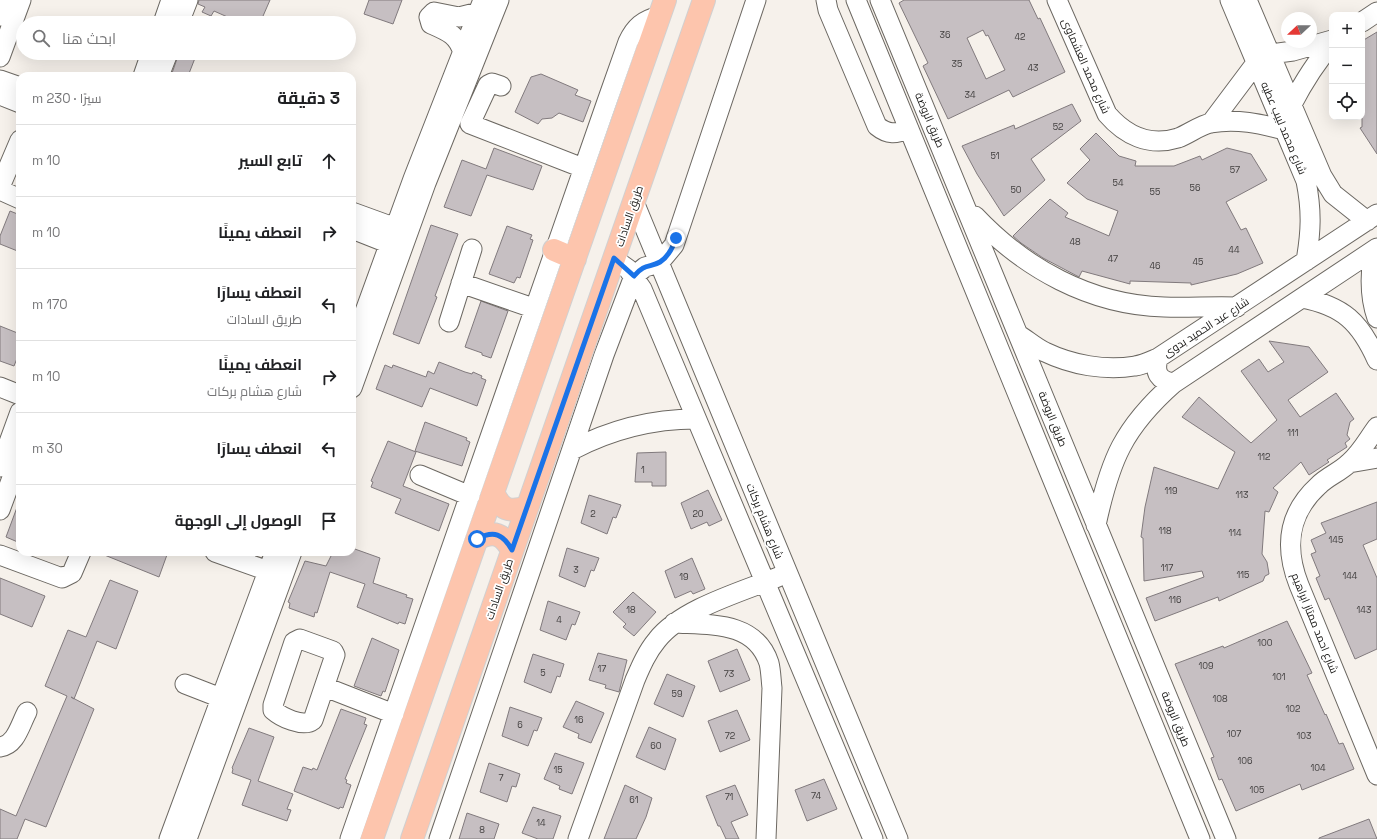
<!DOCTYPE html>
<html lang="ar">
<meta charset="utf-8">
<style>
body{margin:0;font-family:"Space Grotesk",Cairo,sans-serif;background:#f2f2f2;color:#202124;direction:rtl}
.controls{position:absolute;right:12px;top:12px;display:grid;overflow:hidden;border-radius:8px;box-shadow:0 4px 16px #0002}
.controls button{width:36px;height:36px;display:grid;place-items:center;padding:0;border:0;border-bottom:1px solid #e0e0e0;background:#fff;color:#202124;font:20px sans-serif}
.compass{position:absolute;left:1281px;top:12px;width:36px;height:36px;border-radius:50%;background:#fff;box-shadow:0 4px 16px #0002;rotate:248deg}
.stop{position:absolute;width:12px;height:12px;margin:-9px;border:3px solid #1a73e8;border-radius:50%;background:#fff}
.stop.end{background:#1a73e8;border-color:#fff;box-shadow:0 1px 4px #0008}
.list{margin:0;padding:0;list-style:none}
h2{display:flex;justify-content:space-between;align-items:center;height:52px;margin:0;padding:0 16px;font-size:17px}
h2 small{font-size:13px;font-weight:400;color:#757577}
.list li{display:grid;grid-template-columns:26px 1fr auto;gap:12px;align-items:center;box-sizing:border-box;height:72px;padding:0 16px;border-top:1px solid #e0e0e0}
.list b{display:block;font-size:15px;white-space:nowrap}
.list p{margin:0;font-size:13px;white-space:nowrap;color:#757577}
.list em{font-size:13px;font-style:normal;color:#757577}
.icon{flex:none;width:22px;height:22px;fill:none;stroke:currentColor;stroke-width:2;stroke-linecap:round;stroke-linejoin:round}
.map{position:relative;flex:none;width:1377px;height:839px;overflow:hidden;direction:ltr}
.search{position:absolute;background:#fff;box-shadow:0 4px 16px #0002;left:16px;top:16px;width:340px;height:44px;display:flex;align-items:center;gap:10px;box-sizing:border-box;padding:0 14px;border-radius:22px;color:#757577;font-size:15px}
.panel{position:absolute;background:#fff;box-shadow:0 4px 16px #0002;left:16px;top:72px;width:340px;height:484px;border-radius:12px;direction:rtl}
.map>svg:first-child{display:block}
</style>
<div class="map">
<svg width="1377" height="839" viewBox="0 0 1377 839">
<rect width="100%" height="100%" fill="#f6f1eb"/>
<path fill="#c6bfc2" stroke="#817a7d" fill-rule="evenodd" d="M199,0H270L260,23H241L214,11L211,16L202,12L205,7L198,4Z
M369,0H402L393,24L364,14Z
M904,0H1029L1038,19L1040,18L1065,72L1013,97L1009,90L948,119L923,66L928,63L899,3ZM983,30L986,36L988,35L1005,70L986,79L967,38Z
M1377,32V154L1360,128L1362,127V41Z
M179,53H197L188,76H171Z
M541,74L578,90L575,95L591,101L583,122L559,113L552,118L542,119L538,124L515,112L531,77Z
M1072,104L1081,121L1031,159L1045,180L1004,216L977,174L962,146L1014,125L1015,129Z
M1096,133L1119,156L1136,161L1135,166H1174L1200,156L1202,160L1227,148L1251,154L1267,180L1226,202L1241,230L1246,228L1263,263L1237,274L1191,285V283L1130,281V284L1082,271L1079,277L1043,258L1021,243L1013,236L1050,199L1068,213L1065,217L1109,236L1118,211L1087,199L1067,183L1090,160L1080,149Z
M494,148L542,166L533,190L487,175L471,216L444,207L462,160L486,169Z
M10,211L20,215V252L0,244V236Z
M431,225L458,234L435,296L437,297L419,344L393,334Z
M507,226L532,235L530,239L533,240L520,278L517,277L514,283L489,274Z
M481,301L508,311L491,358L482,355V353L465,347Z
M0,326L20,334V351L14,366L0,361Z
M1269,341L1309,347L1328,372L1288,400L1300,417L1336,393L1354,419L1350,422L1347,435L1350,439L1345,443L1347,447L1327,460L1329,462L1309,475L1301,462L1273,488L1278,492L1269,512L1265,511L1262,554L1267,562L1269,574L1265,576L1263,581L1219,601L1218,597L1155,621L1146,598L1204,577L1202,571L1144,581L1143,538L1141,537L1145,507L1154,467L1218,489L1235,452L1182,417L1199,397L1251,443L1277,420L1241,371L1259,359L1268,372L1284,362Z
M439,362L465,372L472,374L473,372L482,376L481,378L486,380L477,406L430,388L422,407L376,389L385,365L392,368L393,365L426,377L428,371L434,374Z
M425,422L467,438L466,440L470,442L462,466L415,451Z
M388,441L416,452L403,486L449,504L439,531L395,513L401,499L371,487L373,482L371,481Z
M666,452V486H652V482H635L637,453Z
M708,490L722,520L709,526L707,522L691,529L681,503Z
M589,495L621,505L616,518L613,517L607,534L581,523Z
M19,502L20,503V543L6,537Z
M1377,502V539L1363,545L1377,578V649L1355,659L1329,598L1325,600L1316,578L1320,576L1311,554L1316,552L1311,540L1326,533L1321,523Z
M352,548L380,558L373,583L407,595L406,597L413,599L405,624L399,622L398,624L357,607L365,584L330,572L317,613L315,612L314,617L289,608L290,603L288,602L305,561L326,566L333,552H352Z
M567,548L599,558L594,571L591,570L585,587L559,576Z
M97,552H168L159,577Z
M692,558L705,589L693,594L691,591L675,598L665,571Z
M0,578L45,596L32,627L0,614Z
M110,580L138,591L116,649L97,641L74,699L71,697L94,709L46,827L25,819L17,839H0V809L16,816L67,696L45,686L68,630L86,637Z
M633,592L656,612L634,636L623,627L626,624L613,612Z
M548,601L580,612L575,625L572,624L566,640L540,630Z
M1287,621L1312,673L1307,675L1325,715L1326,714L1339,744L1343,743L1354,769L1302,790L1300,784L1236,811L1222,779L1219,780L1211,758L1214,757L1175,664L1223,646L1224,648Z
M372,638L399,650L385,692L383,691L381,696L354,686Z
M737,649L750,680L720,692L708,661Z
M598,653L627,660L619,692L605,688L606,685L589,680Z
M533,654L564,664L560,677L557,676L551,693L524,682Z
M667,674L695,686L683,717L654,704Z
M576,701L604,713L591,743L578,738L579,734L563,727Z
M510,707L542,718L537,731L534,730L528,746L502,736Z
M341,709L366,718L364,724L367,725L345,779L347,780L346,783L351,785L343,808L340,807L339,809L294,791L303,767L312,770L313,768L317,770Z
M737,710L750,740L720,752L708,721Z
M649,727L676,739L665,770L636,757Z
M249,728L274,737L258,781L293,794L287,809L291,810L287,821L242,805L251,780L232,773L233,769L232,768Z
M555,753L584,763L572,794L559,789L560,786L544,779Z
M489,763L520,774L516,787L512,786L507,802L480,792Z
M824,779L837,809L807,821L795,790Z
M625,785L652,798L646,817L636,839H604Z
M735,785L748,815L731,822L739,839H726L720,826H718L706,796Z
M533,807L561,816L553,839H538L522,833Z
M467,813L499,824L494,839H459Z
M1369,819L1377,839H1319V838Z"/>
<g fill="none" stroke-linecap="round" stroke-linejoin="round">
<defs>
<path id="minor" d="M826,0L828,10L877,126C888,135 896,134 909,129
M856,0L1200,839
M880,0L1226,839
M1057,0L1107,114C1125,135 1149,147 1178,138C1189,134 1200,125 1211,123C1236,118 1261,124 1285,130
M1230,0L1306,181C1312,211 1311,232 1306,261
M1247,0L1322,176L1333,194L1367,221
M0,16L6,0
M1362,22L1377,12
M163,23L171,0
M179,23L188,0
M463,53C458,35 447,31 431,24L429,17L434,12L459,17L479,12
M1270,54L1293,51L1332,40
M0,57L21,0
M143,76L151,53
M159,76L168,53
M0,80L20,87
M501,86L492,83L488,85L470,124L583,168
M0,95L20,103
M1291,106C1303,83 1315,63 1332,44
M1211,123L1256,63
M0,187L20,140
M0,190L20,199
M634,202L898,839
M352,212L396,228
M975,216C1024,268 1090,305 1164,307C1188,308 1212,306 1237,307
M352,229L390,244
M1374,250C1370,273 1369,296 1377,318
M614,259L628,269L642,289L873,839
M461,283L533,308
M1302,298C1343,306 1360,322 1377,360
M449,322L472,249
M1019,335C1027,340 1036,348 1045,352C1072,365 1105,371 1135,366C1143,365 1151,361 1158,358L1377,214
M352,347L413,179L483,0
M1158,358C1154,373 1159,381 1174,383
M0,387L20,395
M352,388L426,183L499,0
M1377,427C1368,439 1361,453 1349,463C1340,472 1328,476 1319,485C1288,513 1284,547 1299,585L1377,775
M572,450C612,429 651,419 696,419
M1349,463L1377,458
M0,467L20,412
M420,475L470,496
M0,510L20,456
M1096,525C1110,460 1123,428 1174,383L1377,248
M215,552L268,571
M0,555L62,578L72,573L81,552
M674,623C711,625 755,621 769,663C771,671 771,680 772,688L766,839
M300,639L333,651L335,655L313,720C303,728 281,717 273,710V705L294,642Z
M185,684L221,698
M325,687L394,714
M0,747C16,745 20,725 27,712
M169,839L275,552
M187,839L292,552
M350,839C443,573 534,307 628,42C635,27 643,20 660,16
M439,839L604,355L634,276L645,267L659,263L674,245L756,0
M578,839L635,680C641,666 647,652 657,640C681,609 741,592 778,577"/>
<path id="major" d="M554,250L575,259
M493,492C501,510 509,513 527,507
M477,539C494,530 503,534 512,550
M372,839L665,0
M412,839L704,0"/>
</defs>
<use href="#minor" stroke="#6c6862" stroke-width="21"/>
<use href="#major" stroke="#d1d0d0" stroke-width="24"/>
<use href="#minor" stroke="#fff" stroke-width="19"/>
<use href="#major" stroke="#fdc5ad" stroke-width="22"/>
</g>
<g fill="none" stroke-linecap="round" stroke-linejoin="round">
<path stroke="#1a73e8" stroke-width="5" d="M477,539C494,530 503,534 512,550L614,258L634,276C645,263 650,268 660,262C668,257 673,247 676,238"/>
</g>
<g text-anchor="middle" stroke-width="3.5" stroke-linejoin="round" paint-order="stroke">
<g font-size="9" fill="#434040">
<text x="945" y="38">36</text>
<text x="1020" y="40">42</text>
<text x="957" y="67">35</text>
<text x="1033" y="71">43</text>
<text x="970" y="98">34</text>
<text x="1058" y="130">52</text>
<text x="995" y="159">51</text>
<text x="1235" y="173">57</text>
<text x="1118" y="186">54</text>
<text x="1195" y="191">56</text>
<text x="1016" y="193">50</text>
<text x="1155" y="195">55</text>
<text x="1075" y="245">48</text>
<text x="1234" y="253">44</text>
<text x="1113" y="262">47</text>
<text x="1198" y="265">45</text>
<text x="1155" y="269">46</text>
<text x="1293" y="436">111</text>
<text x="1264" y="460">112</text>
<text x="643" y="473">1</text>
<text x="1171" y="494">119</text>
<text x="1242" y="498">113</text>
<text x="593" y="517">2</text>
<text x="698" y="517">20</text>
<text x="1165" y="534">118</text>
<text x="1235" y="536">114</text>
<text x="1336" y="543">145</text>
<text x="1167" y="571">117</text>
<text x="576" y="573">3</text>
<text x="1243" y="578">115</text>
<text x="1350" y="579">144</text>
<text x="684" y="580">19</text>
<text x="1175" y="603">116</text>
<text x="631" y="613">18</text>
<text x="1364" y="613">143</text>
<text x="559" y="623">4</text>
<text x="1265" y="646">100</text>
<text x="1206" y="669">109</text>
<text x="602" y="672">17</text>
<text x="543" y="676">5</text>
<text x="729" y="677">73</text>
<text x="1279" y="680">101</text>
<text x="677" y="697">59</text>
<text x="1220" y="702">108</text>
<text x="1293" y="712">102</text>
<text x="579" y="723">16</text>
<text x="520" y="728">6</text>
<text x="1234" y="737">107</text>
<text x="730" y="739">72</text>
<text x="1304" y="739">103</text>
<text x="656" y="749">60</text>
<text x="1245" y="764">106</text>
<text x="1318" y="771">104</text>
<text x="558" y="773">15</text>
<text x="501" y="781">7</text>
<text x="1257" y="793">105</text>
<text x="816" y="799">74</text>
<text x="729" y="800">71</text>
<text x="634" y="803">61</text>
<text x="541" y="826">14</text>
<text x="482" y="833">8</text>
</g>
<g font-size="11" fill="#171614" stroke="#fff">
<text transform="translate(1086 66) rotate(66)" y="4">شارع محمد العشماوى</text>
<text transform="translate(930 120) rotate(67)" y="4">طريق الروضة</text>
<text transform="translate(1284 128) rotate(67)" y="4">شارع محمد لبيب عطيه</text>
<text transform="translate(629 216) rotate(-71)" y="4">طريق السادات</text>
<text transform="translate(1206 327) rotate(-33)" y="4">شارع عبد الحميد بدوى</text>
<text transform="translate(1053 419) rotate(68)" y="4">طريق الروضة</text>
<text transform="translate(765 521) rotate(68)" y="4">شارع هشام بركات</text>
<text transform="translate(499 589) rotate(-71)" y="4">طريق السادات</text>
<text transform="translate(1315 623) rotate(68)" y="4">شارع احمد ممتاز ابراهيم</text>
<text transform="translate(1176 719) rotate(68)" y="4">طريق الروضة</text>
</g>
</g>
</svg>
<div class="controls">
<button>+</button>
<button>−</button>
<button><svg class="icon" aria-label="locate" viewBox="0 0 24 24"><circle cx="12" cy="12" r="6"/><path d="M12 2v4M12 18v4M2 12h4M18 12h4"/></svg></button>
</div>
<svg class="compass" viewBox="-18 -18 36 36"><path d="M0-13l5 13h-10z" fill="#e53935"/><path d="M0 13l5-13h-10z" fill="#757577"/></svg>
<div class="stop" style="left:477px;top:539px"></div>
<div class="stop end" style="left:676px;top:238px"></div>
<div class="search"><svg class="icon" aria-label="search" viewBox="0 0 24 24"><circle cx="10" cy="10" r="6"/><path d="M15 15l6 6"/></svg>ابحث هنا</div>
<section class="panel">
<h2>3 دقيقة<small>سيرًا · 230 m</small></h2>
<ul class="list">
<li><svg class="icon" aria-label="ahead" viewBox="0 0 24 24"><path d="M12 20V5M6 11l6-6 6 6"/></svg><div><b>تابع السير</b></div><em>10 m</em></li>
<li><svg class="icon" aria-label="right" viewBox="0 0 24 24"><path d="M7 20v-9h11M14 6l5 5-5 5"/></svg><div><b>انعطف يمينًا</b></div><em>10 m</em></li>
<li><svg class="icon" aria-label="left" viewBox="0 0 24 24"><path d="M17 20v-9H6M10 6l-5 5 5 5"/></svg><div><b>انعطف يسارًا</b><p>طريق السادات</p></div><em>170 m</em></li>
<li><svg class="icon" aria-label="right" viewBox="0 0 24 24"><path d="M7 20v-9h11M14 6l5 5-5 5"/></svg><div><b>انعطف يمينًا</b><p>شارع هشام بركات</p></div><em>10 m</em></li>
<li><svg class="icon" aria-label="left" viewBox="0 0 24 24"><path d="M17 20v-9H6M10 6l-5 5 5 5"/></svg><div><b>انعطف يسارًا</b></div><em>30 m</em></li>
<li><svg class="icon" aria-label="arrive" viewBox="0 0 24 24"><path d="M6 21V4h12l-3 4 3 4H6"/></svg><div><b>الوصول إلى الوجهة</b></div></li>
</ul>
</section>
</div>
